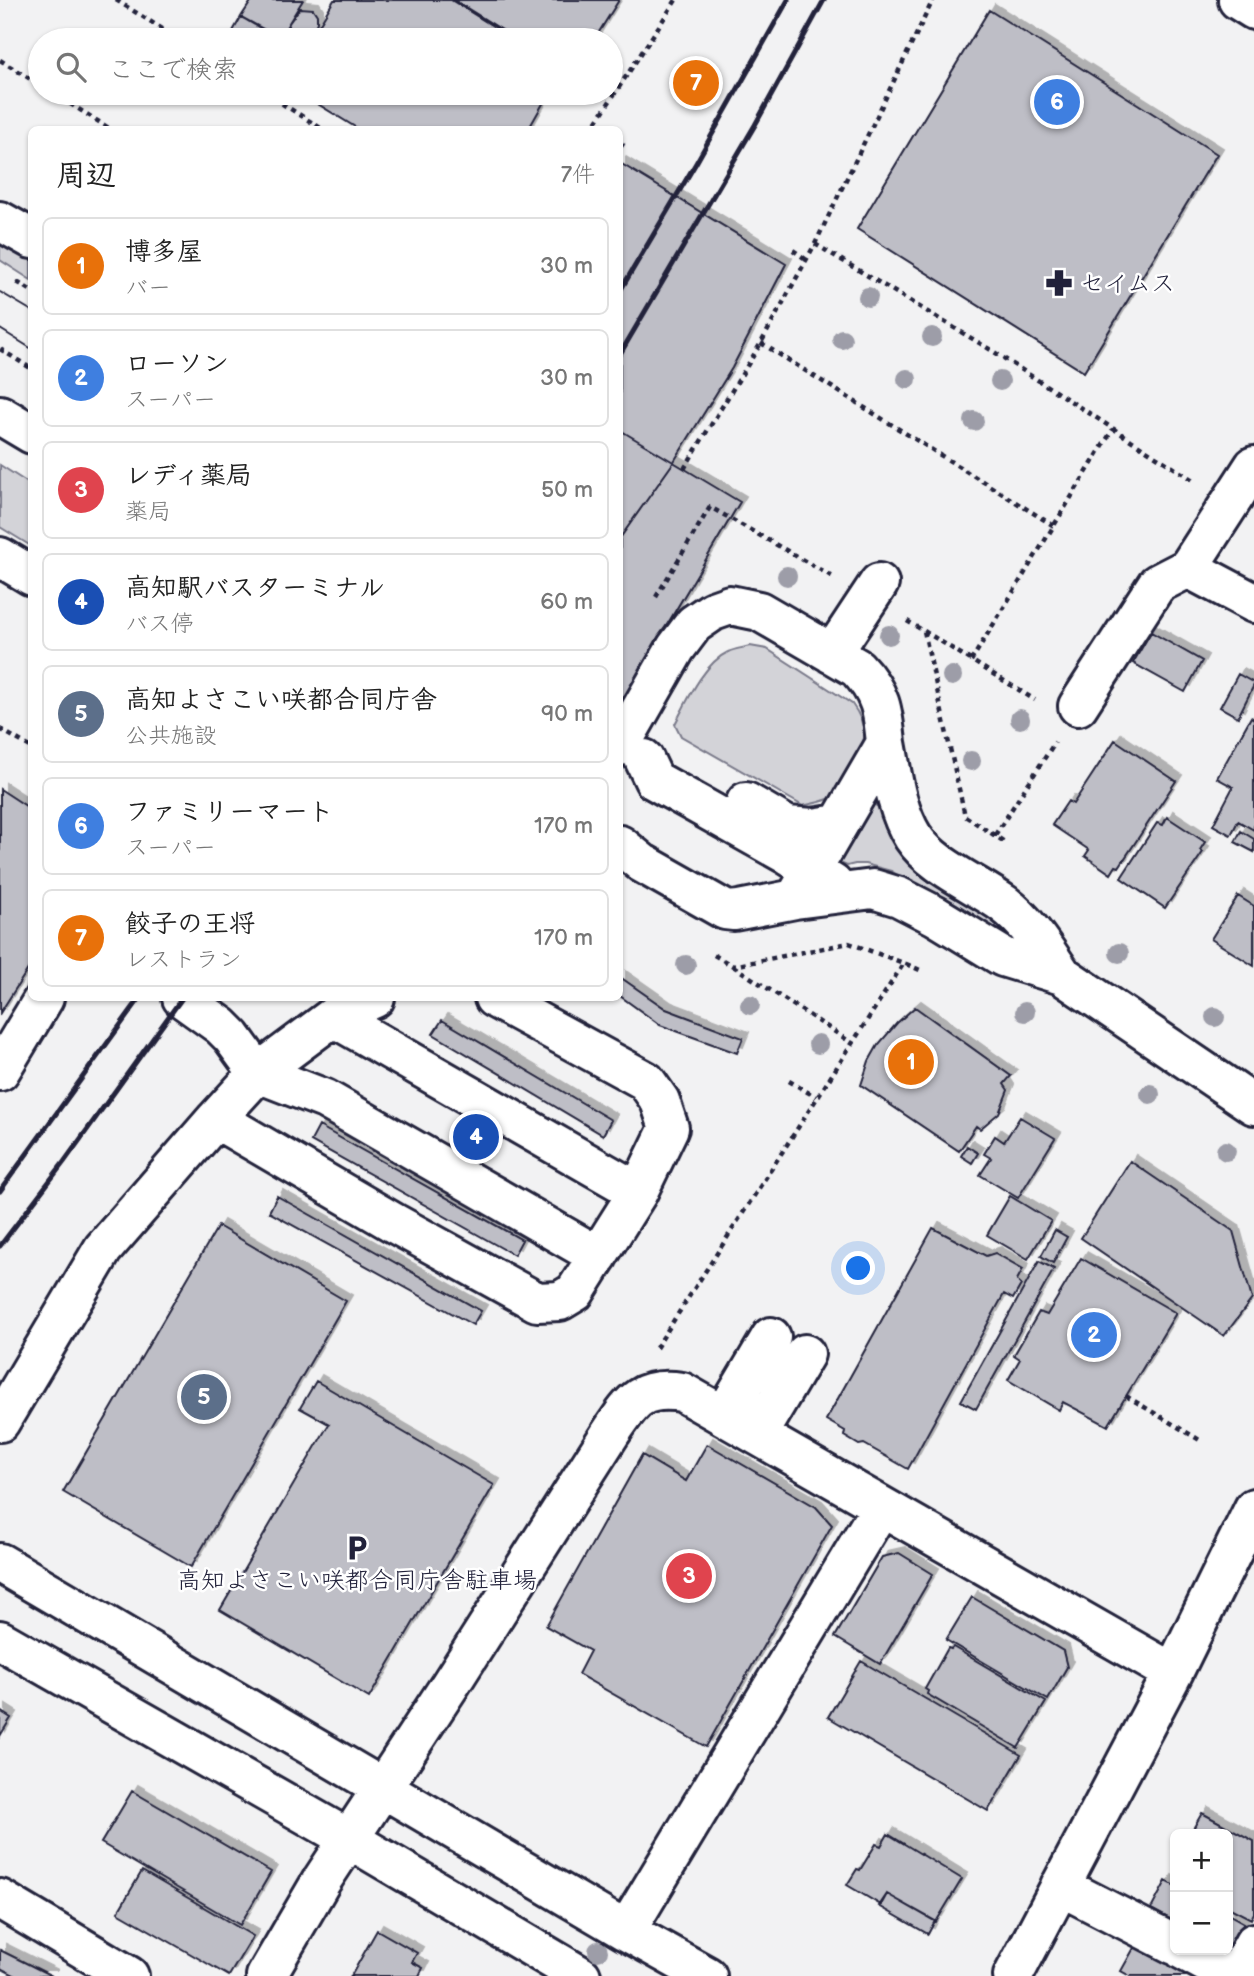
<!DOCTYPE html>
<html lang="ja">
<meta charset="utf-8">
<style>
body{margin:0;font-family:"Balsamiq Sans","Klee One",sans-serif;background:#f2f2f2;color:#222}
.controls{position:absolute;right:21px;bottom:21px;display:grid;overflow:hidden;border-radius:10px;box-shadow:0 2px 5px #0004}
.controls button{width:63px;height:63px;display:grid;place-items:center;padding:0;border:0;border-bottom:2px solid #e0e0e0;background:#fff;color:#222;font:35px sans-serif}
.you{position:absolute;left:859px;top:1269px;width:24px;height:24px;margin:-18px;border:5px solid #fff;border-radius:50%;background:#1a73e8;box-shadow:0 0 0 10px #1a73e833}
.badge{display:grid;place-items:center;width:46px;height:46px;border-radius:50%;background:#0b8043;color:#fff;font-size:23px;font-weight:700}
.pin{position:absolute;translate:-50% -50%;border:4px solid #fff;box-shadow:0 2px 7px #0006}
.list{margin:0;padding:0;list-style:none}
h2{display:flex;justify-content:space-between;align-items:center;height:91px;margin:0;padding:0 28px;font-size:30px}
h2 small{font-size:23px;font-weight:400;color:#767676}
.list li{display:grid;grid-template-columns:46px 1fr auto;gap:21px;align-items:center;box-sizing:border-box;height:98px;margin:0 14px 14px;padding:0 14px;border:2px solid #e0e0e0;border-radius:10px}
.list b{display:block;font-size:26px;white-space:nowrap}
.list p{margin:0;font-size:23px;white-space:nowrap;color:#767676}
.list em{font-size:23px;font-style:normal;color:#767676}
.icon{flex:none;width:38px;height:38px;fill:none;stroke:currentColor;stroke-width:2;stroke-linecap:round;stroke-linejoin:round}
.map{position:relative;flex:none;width:1254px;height:1976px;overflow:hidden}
.search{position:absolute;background:#fff;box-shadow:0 2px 5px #0004;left:28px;top:28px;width:595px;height:77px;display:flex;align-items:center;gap:18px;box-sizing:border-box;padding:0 24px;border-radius:38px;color:#767676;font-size:26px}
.panel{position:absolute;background:#fff;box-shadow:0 2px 5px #0004;left:28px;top:126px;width:595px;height:875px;border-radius:10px}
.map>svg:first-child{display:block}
</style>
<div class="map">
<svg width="1254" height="1976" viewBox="0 0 1254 1976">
<defs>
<filter id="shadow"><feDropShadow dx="6" dy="-6" stdDeviation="0" flood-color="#0004"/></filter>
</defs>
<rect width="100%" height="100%" fill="#f2f2f3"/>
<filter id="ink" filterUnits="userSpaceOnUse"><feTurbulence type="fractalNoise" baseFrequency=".0143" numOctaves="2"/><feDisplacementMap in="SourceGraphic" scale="14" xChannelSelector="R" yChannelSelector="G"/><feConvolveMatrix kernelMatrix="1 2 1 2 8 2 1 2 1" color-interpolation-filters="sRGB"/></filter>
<g filter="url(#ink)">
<path fill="#d3d3d8" stroke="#7a7a8a" stroke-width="2" d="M0,242L31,260V280L0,260Z
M0,465L31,485V546L0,527Z
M750,646L767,649L852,704C872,731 864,748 850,774C847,780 844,789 839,793C830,801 814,803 803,806L681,736L675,724C687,701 704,663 728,652C734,649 743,648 750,646Z
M872,804C877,806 878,805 881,810C884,816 881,815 884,822C889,835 895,846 905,856L978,907L1017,945L956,912L891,871L865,864H855L847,866L840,863L838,857Z"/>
<path fill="#bebec6" stroke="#22223b" stroke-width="2" filter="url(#shadow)" d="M252,0H303L279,39L241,17Z
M334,0H451L515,40H310Z
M454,0H619L594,40H518Z
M300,8L313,9L317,15V22L313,32L308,38L298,40L291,36L287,30L289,23Z
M989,10L1217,154L1084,372L857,229Z
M241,17L267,31L261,40H244L232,33Z
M300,93H549L528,130H360Z
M620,163L786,264L732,368L673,463L620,538Z
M620,430L740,502L620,704Z
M1151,632L1202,661L1185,692L1133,663Z
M1238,674L1254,683V685L1238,717L1220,707Z
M1251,717L1254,719V830L1238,821L1231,835L1213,825L1233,787L1217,778Z
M1115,740L1176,781L1119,867L1116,866L1111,874L1085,856L1089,850L1052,825L1068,801L1073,804Z
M0,789L32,810V963L0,1013Z
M1167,817L1205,842L1200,850L1203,852L1165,908L1121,878L1157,823L1163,825Z
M1241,831L1254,839V852L1235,842Z
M1238,896L1254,906V966L1211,939Z
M620,977L666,1009L743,1038L737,1053L660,1025L620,996Z
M915,1007L1011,1076L1004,1084L1008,1090L999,1113L980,1129L976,1126L959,1151L861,1085L869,1061L878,1045L897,1023Z
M442,1020L611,1120L603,1135L433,1034Z
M1020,1117L1055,1138L1018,1198L980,1175L991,1158L984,1154L995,1136L1004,1142Z
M319,1126L522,1240L514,1255L311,1141Z
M967,1146L978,1153L972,1163L961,1156Z
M1130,1161L1233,1231L1252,1299L1224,1336L1081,1238Z
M277,1196L481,1311L473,1325L269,1212Z
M1010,1196L1051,1221L1028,1259L987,1235Z
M218,1226L346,1301L191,1567L63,1492Z
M933,1228L986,1256L995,1253L1023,1269L1017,1280L1021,1285L1013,1299L1004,1294L908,1469L864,1444L859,1445L844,1436L845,1431L826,1420Z
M1055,1230L1067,1237L1053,1263L1041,1256Z
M1081,1258L1176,1313L1108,1426L1063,1402L1059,1410L1008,1380L1020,1359L1014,1355L1039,1312L1047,1315Z
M1039,1261L1054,1269L976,1409L961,1401Z
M316,1381L494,1485L369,1698L220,1610L329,1424L300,1408Z
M707,1444L816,1507L832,1525L706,1747L578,1674L590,1651L546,1626L642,1455L686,1481Z
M899,1553L933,1574L880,1664L835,1637L882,1557Z
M972,1597L1063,1651L1067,1667L1048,1700L946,1640Z
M953,1647L1046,1702L1018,1748L927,1694L928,1691L925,1689L948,1648L951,1649Z
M861,1661L1021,1755L988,1811L828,1717Z
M0,1711L11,1718L0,1736Z
M132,1791L271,1872L240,1925L101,1843Z
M1202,1813L1254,1841V1913L1251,1919L1228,1907V1834H1190Z
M888,1834L962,1879L936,1922L887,1894L881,1905L847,1885L857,1869L860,1870L876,1844L881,1846Z
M142,1871L253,1936L229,1976L118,1912Z
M1166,1881L1175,1886V1922L1151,1909Z
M887,1894L935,1921L928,1934L879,1906Z
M1228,1914L1244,1923L1229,1951L1227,1950Z
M377,1930L417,1953L412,1962L423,1968L419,1976H351Z
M1135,1946L1192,1976H1130L1121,1971Z
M0,1950L52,1976H16L0,1968Z"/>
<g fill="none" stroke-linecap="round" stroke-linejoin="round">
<defs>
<path id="minor" d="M1238,0L1254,10
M0,221L32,239
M0,415L32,434
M1254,466L1188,568L1254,603
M0,557L32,576
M832,654L879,583
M1078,706L1157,584L1188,568
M620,746L676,648L694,624L713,611L730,605L759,611L857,668C881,693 883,711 886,743L795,899
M644,759L654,780L786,854L833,884
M746,802L787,826L813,828L838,824
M620,845L642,863L725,910L734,911L795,899L873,889L899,897L936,916L1003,957L1062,975C1045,950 1029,923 1004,904C975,883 933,867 913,837C896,810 892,774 886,743
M1062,975L1254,1105
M182,998L221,1026L232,1037L258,1073L325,1099L598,1256
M333,1017L638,1192
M0,1071L44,998
M216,1119L394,1223L537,1302L560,1301L575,1292L638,1192L669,1128L660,1101L646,1081L494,998
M724,1416L771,1337
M0,1422L103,1249L216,1119L258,1073L333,1017L375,998
M757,1435L805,1354
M0,1563L626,1931L707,1976
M0,1640L349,1839L581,1976
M1060,1886L1175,1945
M0,1899L129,1976
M626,1931L881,1507
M1183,1950L1231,1976
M266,1976L322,1880L450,1685L610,1434C632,1401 640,1386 682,1392L1173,1673
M1013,1976L1173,1673L1254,1508
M1236,1976L1254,1943"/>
</defs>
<use href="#minor" stroke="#22223b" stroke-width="44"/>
<path stroke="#22223b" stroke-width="4.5" stroke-dasharray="5 5" stroke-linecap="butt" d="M116,0L180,40
M0,60L40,85
M53,93L112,130
M265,93L324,130
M591,130L676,0
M620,143L626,147
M815,244L991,350L1193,480
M793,250L807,260
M17,282L32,291
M761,343L1054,526
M0,349L32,369
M684,469L761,343L815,244L933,0
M656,597L710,507L833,577
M907,621L924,631L965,816L1006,843
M924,631L1035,700
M971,661L1113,429
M0,729L32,748
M995,835L1055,742
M714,955L733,966L849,943L906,964
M733,966L852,1043
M789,1081L816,1097
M656,1348L904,963L920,970
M1126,1396L1203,1442"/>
<use href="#minor" stroke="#fff" stroke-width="38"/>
<path stroke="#22223b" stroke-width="2" d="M0,292L32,311
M0,329L32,349"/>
<path stroke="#22223b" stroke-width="5" d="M620,291L696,163L788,0
M620,354L755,125L824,0
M0,1191L140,998
M0,1246L64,1162L182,998"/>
</g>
<g fill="#9d9da8">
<circle cx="868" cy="297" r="10"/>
<circle cx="932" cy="337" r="10"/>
<circle cx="842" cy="339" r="10"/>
<circle cx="907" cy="379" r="10"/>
<circle cx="1000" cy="381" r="10"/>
<circle cx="974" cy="421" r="10"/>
<circle cx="787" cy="576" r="10"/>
<circle cx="889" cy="635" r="10"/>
<circle cx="952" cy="676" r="10"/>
<circle cx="1020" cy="719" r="10"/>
<circle cx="971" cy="761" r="10"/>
<circle cx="1119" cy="953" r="10"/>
<circle cx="686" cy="965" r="10"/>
<circle cx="750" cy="1005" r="10"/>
<circle cx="1025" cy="1012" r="10"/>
<circle cx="1215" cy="1017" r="10"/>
<circle cx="818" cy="1044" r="10"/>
<circle cx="1150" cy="1094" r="10"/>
<circle cx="1226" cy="1151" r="10"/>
<circle cx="598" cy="1951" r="10"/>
</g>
</g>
<defs>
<symbol id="pharmacy-bare" viewBox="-9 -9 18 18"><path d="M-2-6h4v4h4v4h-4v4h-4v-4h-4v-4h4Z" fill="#22223b" stroke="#fff" stroke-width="2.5" paint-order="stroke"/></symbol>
<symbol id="parking-bare" viewBox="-9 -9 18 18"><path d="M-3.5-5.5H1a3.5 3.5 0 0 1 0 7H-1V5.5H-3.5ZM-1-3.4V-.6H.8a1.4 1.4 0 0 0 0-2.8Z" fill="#22223b" stroke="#fff" stroke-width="2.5" paint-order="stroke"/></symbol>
</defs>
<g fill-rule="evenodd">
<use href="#pharmacy-bare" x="1040" y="264" width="38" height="38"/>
<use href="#parking-bare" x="338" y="1529" width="38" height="38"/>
</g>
<g text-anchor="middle" stroke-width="5" stroke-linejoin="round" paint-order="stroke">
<g font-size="24" fill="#22223b" stroke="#fff" text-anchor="start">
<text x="1080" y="291">セイムス</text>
<text x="357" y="1588" text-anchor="middle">高知よさこい咲都合同庁舎駐車場</text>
</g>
</g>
</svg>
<div class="controls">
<button>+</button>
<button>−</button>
</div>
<div class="you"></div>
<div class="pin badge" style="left:911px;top:1062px;background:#e8710a">1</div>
<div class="pin badge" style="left:1094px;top:1335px;background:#3f7fe0">2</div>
<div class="pin badge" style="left:689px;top:1576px;background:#e0444e">3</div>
<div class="pin badge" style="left:476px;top:1137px;background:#1a4fb4">4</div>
<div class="pin badge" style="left:204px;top:1397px;background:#5c6f8a">5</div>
<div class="pin badge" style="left:1057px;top:102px;background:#3f7fe0">6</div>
<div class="pin badge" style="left:696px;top:83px;background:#e8710a">7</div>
<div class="search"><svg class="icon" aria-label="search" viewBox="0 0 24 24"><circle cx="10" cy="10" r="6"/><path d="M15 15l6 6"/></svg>ここで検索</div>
<section class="panel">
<h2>周辺<small>7件</small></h2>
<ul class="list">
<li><span class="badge" style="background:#e8710a">1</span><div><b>博多屋</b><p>バー</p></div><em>30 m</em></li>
<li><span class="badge" style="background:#3f7fe0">2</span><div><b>ローソン</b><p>スーパー</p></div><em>30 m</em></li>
<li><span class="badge" style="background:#e0444e">3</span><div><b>レディ薬局</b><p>薬局</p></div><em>50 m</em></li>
<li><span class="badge" style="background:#1a4fb4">4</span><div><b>高知駅バスターミナル</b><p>バス停</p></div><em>60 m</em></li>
<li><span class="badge" style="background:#5c6f8a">5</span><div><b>高知よさこい咲都合同庁舎</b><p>公共施設</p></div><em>90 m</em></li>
<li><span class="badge" style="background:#3f7fe0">6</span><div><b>ファミリーマート</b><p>スーパー</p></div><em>170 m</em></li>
<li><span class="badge" style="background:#e8710a">7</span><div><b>餃子の王将</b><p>レストラン</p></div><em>170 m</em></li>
</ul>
</section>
</div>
